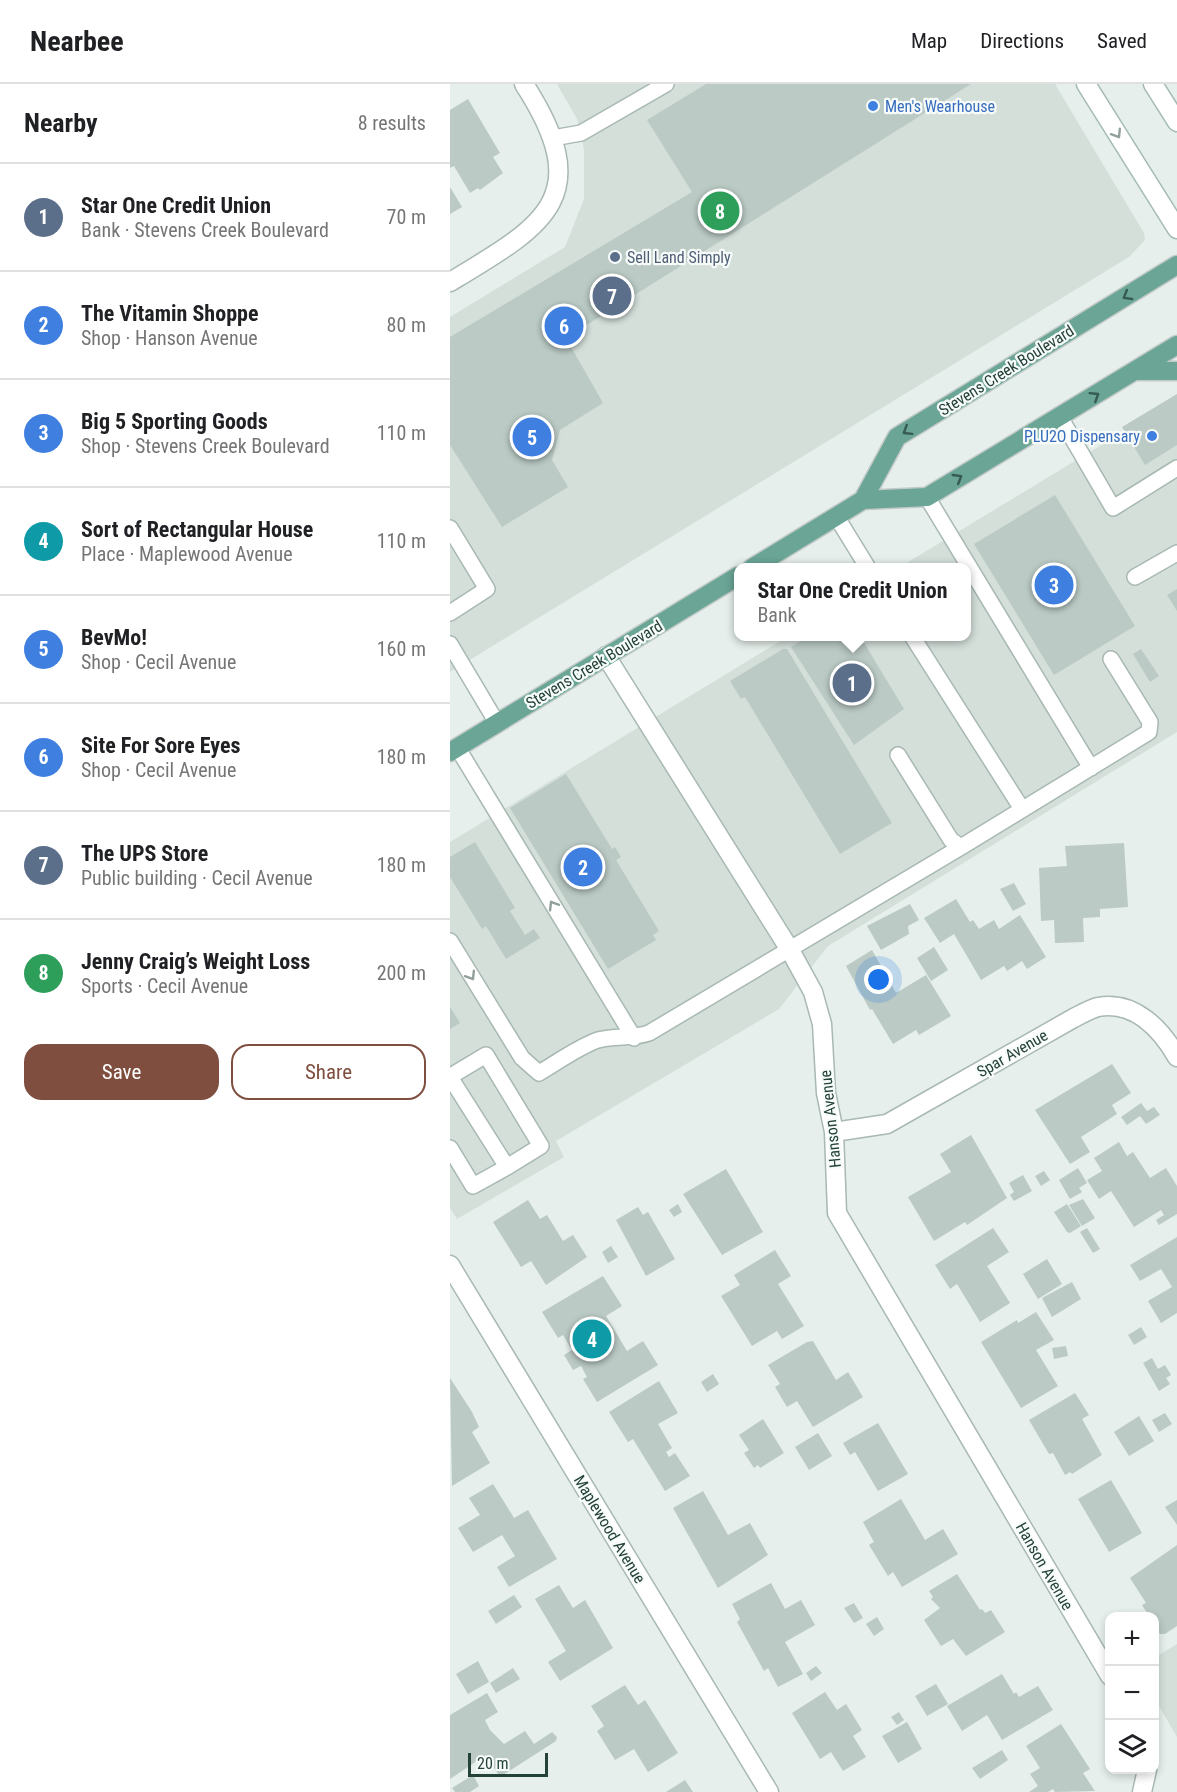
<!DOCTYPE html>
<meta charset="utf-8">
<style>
body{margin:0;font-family:"Roboto Condensed",sans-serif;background:#f2f2f2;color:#202124}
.controls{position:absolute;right:18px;bottom:18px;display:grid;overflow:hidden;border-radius:12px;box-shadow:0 3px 9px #0003}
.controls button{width:54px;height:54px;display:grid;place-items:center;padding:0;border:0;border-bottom:2px solid #e0e0e0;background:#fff;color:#202124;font:30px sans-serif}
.scale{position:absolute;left:18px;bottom:15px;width:80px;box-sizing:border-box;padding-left:6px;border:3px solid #24423a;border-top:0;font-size:16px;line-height:21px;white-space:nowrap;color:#24423a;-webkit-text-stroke:4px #f7fbf9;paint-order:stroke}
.you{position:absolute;left:429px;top:896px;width:21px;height:21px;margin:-15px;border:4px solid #fff;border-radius:50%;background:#1a73e8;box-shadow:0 0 0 9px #1a73e833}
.badge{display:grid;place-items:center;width:39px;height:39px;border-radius:50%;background:#7f4e3f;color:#fff;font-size:20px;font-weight:700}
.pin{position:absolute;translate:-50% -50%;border:3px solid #fff;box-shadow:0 2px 6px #0006}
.popup{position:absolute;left:284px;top:479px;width:237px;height:78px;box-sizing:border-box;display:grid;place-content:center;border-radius:12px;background:#fff;filter:drop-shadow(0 2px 4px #0005);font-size:20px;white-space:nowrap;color:#757577}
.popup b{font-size:22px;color:#202124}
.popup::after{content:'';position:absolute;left:50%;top:100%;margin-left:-12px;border:12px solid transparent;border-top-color:#fff}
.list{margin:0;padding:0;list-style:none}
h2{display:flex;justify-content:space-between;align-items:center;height:78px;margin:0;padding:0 24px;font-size:26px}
h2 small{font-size:20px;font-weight:400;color:#757577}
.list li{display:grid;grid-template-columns:39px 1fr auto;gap:18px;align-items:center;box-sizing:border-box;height:108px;padding:0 24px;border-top:2px solid #e0e0e0}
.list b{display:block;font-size:22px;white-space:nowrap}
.list p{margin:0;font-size:20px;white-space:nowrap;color:#757577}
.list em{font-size:20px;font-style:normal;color:#757577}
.actions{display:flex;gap:12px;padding:18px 24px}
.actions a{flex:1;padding:14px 0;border:2px solid #7f4e3f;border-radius:18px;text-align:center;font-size:21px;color:#7f4e3f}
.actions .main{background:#7f4e3f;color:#fff}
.icon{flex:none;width:33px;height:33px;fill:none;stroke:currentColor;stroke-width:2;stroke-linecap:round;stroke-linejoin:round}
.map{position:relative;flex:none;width:727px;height:1708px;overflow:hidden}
header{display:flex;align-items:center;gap:36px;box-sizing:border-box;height:84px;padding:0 30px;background:#fff;border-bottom:2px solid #e0e0e0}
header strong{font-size:28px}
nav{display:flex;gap:33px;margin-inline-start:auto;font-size:21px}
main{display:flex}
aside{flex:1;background:#fff}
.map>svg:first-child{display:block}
</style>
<header>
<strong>Nearbee</strong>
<nav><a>Map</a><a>Directions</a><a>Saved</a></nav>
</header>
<main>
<aside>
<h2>Nearby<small>8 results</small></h2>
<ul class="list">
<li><span class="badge" style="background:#5c6f8a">1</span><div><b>Star One Credit Union</b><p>Bank · Stevens Creek Boulevard</p></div><em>70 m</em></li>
<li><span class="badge" style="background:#3f7fe0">2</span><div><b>The Vitamin Shoppe</b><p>Shop · Hanson Avenue</p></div><em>80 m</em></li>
<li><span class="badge" style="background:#3f7fe0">3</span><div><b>Big 5 Sporting Goods</b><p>Shop · Stevens Creek Boulevard</p></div><em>110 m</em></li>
<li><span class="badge" style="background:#0f9aa8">4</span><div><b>Sort of Rectangular House</b><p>Place · Maplewood Avenue</p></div><em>110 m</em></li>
<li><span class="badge" style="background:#3f7fe0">5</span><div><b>BevMo!</b><p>Shop · Cecil Avenue</p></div><em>160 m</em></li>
<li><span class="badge" style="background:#3f7fe0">6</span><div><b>Site For Sore Eyes</b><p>Shop · Cecil Avenue</p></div><em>180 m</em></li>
<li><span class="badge" style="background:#5c6f8a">7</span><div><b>The UPS Store</b><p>Public building · Cecil Avenue</p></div><em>180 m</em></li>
<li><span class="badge" style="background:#2e9e5b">8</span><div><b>Jenny Craig’s Weight Loss</b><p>Sports · Cecil Avenue</p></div><em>200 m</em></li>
</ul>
<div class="actions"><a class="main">Save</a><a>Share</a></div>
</aside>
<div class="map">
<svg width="727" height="1708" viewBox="0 0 727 1708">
<rect width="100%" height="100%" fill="#e6efeb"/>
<path fill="#d4dfda" d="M107,0H605L694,149L695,156L679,173L0,588V233L115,163L134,115V65L127,35Z
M727,315V648L378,862L329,925L106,1057L114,1073L7,1135L0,1124V758L337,553L516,552V484L450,483Z
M727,1560V1653L705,1615L704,1574Z"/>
<path fill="#bbcac4" d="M256,0H521L116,254L153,319L110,346L102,376L118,403L52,443L0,361V253L242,108L197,36Z
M18,15L50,69L43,73L53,89L30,106L28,104L20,109L4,82L0,84V26Z
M0,103L12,123L0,130Z
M727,310V361L695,381L672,343Z
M605,411L685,542L604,591L524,460Z
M727,505V527L717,511Z
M358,552H410L454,625L404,661L341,563Z
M333,565H337L442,739L390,770L295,613L291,615L280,597Z
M691,565L709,592L700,598L683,570Z
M116,690L162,765L165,763L171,773L166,776L209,847L203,851L206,856L158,885L60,724Z
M25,758L65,824L60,827L75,851L84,845L90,854L56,875L36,842L32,845L0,793V773Z
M674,759L678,823L650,825V833L633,834L634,858L605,859L604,836L591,837L589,784L617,782L615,762Z
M564,799L576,820L563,827L550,805Z
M506,815L520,838L523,836L529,845L544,836L549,845L570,831L596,873L577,885L572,877L557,887L554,882L531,896L504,850L490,859L474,834Z
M460,820L469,836L458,842L459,850L431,866L417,842Z
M484,863L498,886L481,897L467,874Z
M422,866L446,909L476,891L501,932L469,951L466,946L443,960L422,925L420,926L396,882Z
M0,923L10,939L0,945Z
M662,980L681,1009L662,1021L667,1030L631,1053L640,1068L620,1080L585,1026Z
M691,1019L697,1027L704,1023L710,1031L696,1040L690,1032L677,1041L671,1033Z
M521,1051L557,1114L517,1141L515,1138L484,1157L458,1113L501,1088L490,1070Z
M669,1058L677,1072L683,1068L700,1094L716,1084L727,1102V1130L709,1141L706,1136L714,1131L711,1126L684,1143L661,1107L649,1115L637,1096L652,1087L644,1074Z
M628,1084L637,1099L629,1104L632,1108L620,1115L609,1096Z
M276,1085L313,1148L272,1171L233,1110Z
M594,1087L600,1096L591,1102L585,1092Z
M573,1091L582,1107L564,1117L560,1111L564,1108L559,1099Z
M633,1115L645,1134L632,1142L619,1121Z
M78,1116L90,1135L97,1131L113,1157L123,1151L137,1173L96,1201L81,1177L71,1183L43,1138Z
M228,1120L232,1128L224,1133L219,1126Z
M617,1120L631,1142L620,1149L617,1148L604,1128Z
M188,1123L193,1131L198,1128L225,1175L196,1192L166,1136Z
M543,1144L559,1168L537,1182L560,1219L530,1238L507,1200L500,1205L485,1181Z
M637,1144L650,1165L643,1169L630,1148Z
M727,1153V1229L711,1239L698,1217L722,1203L711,1185L690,1197L680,1181Z
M161,1162L168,1173L158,1179L152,1168Z
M325,1166L341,1192L328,1200L354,1242L332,1255L327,1247L302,1262L271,1212L290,1201L284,1191Z
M597,1175L612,1200L588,1215L573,1190Z
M153,1192L172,1222L156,1232L177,1267L193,1257L208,1281L147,1318L133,1295L137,1293L131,1282L123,1286L114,1271L122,1266L113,1251L108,1254L92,1228Z
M622,1198L631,1215L602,1233L592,1214Z
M586,1228L604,1256L586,1266L608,1302L571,1324L531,1258L567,1236L568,1239Z
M691,1243L697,1253L684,1261L678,1251Z
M363,1257L386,1296L398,1288L413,1313L363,1343L347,1317L337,1323L325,1303L330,1300L318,1281L357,1258Z
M616,1262L618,1272L604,1275L602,1264Z
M702,1274L708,1285L715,1281L721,1291L716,1294L720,1300L709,1307L693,1279Z
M263,1290L269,1300L257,1308L251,1298Z
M0,1294L22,1328L29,1343L22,1348L40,1379L2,1402Z
M209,1297L228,1329L208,1340L222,1364L216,1368L219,1373L225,1369L240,1392L215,1407L183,1355L178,1358L159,1328Z
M625,1309L639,1331L632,1335L652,1371L622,1390L620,1388L615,1391L603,1369L599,1370L579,1336Z
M715,1329L722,1340L709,1348L702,1336Z
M689,1332L704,1357L679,1372L664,1348Z
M313,1335L334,1369L310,1384L308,1381L304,1384L294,1369L299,1366L289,1351Z
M428,1339L458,1390L428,1407L405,1368L400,1371L393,1359Z
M368,1349L382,1372L359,1386L345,1363Z
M661,1396L692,1449L659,1468L628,1415Z
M43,1400L64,1434L78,1426L107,1475L59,1503L47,1483L65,1472L52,1451L23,1468L8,1444L30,1431L19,1414Z
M253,1407L278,1451L300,1439L318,1471L268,1504L223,1424Z
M451,1415L475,1456L493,1445L508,1470L452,1503L443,1488L438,1492L419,1461L424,1458L413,1438Z
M727,1416V1441L715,1423Z
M727,1461V1542L715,1550H710L704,1541V1532H699L692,1521L696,1519L680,1494Z
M507,1490L530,1526L532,1525L535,1529L541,1526L555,1548L516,1572L503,1555L491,1562L474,1536L490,1524L481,1515L483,1513L479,1507Z
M321,1499L335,1525L351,1516L365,1541L335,1558L353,1590L328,1603L318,1584L314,1587L287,1538L290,1535L282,1520Z
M109,1501L123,1524L135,1516L163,1564L110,1597L98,1578L116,1567L85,1515Z
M64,1511L72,1523L46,1540L38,1527Z
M404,1519L413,1534L404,1539L394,1524Z
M427,1533L434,1545L424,1552L416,1540Z
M28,1577L39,1598L18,1610L6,1590Z
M366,1582L372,1589L361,1597L356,1589Z
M63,1584L70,1595L46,1609L40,1599Z
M552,1590L564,1610L566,1608L569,1613L588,1602L603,1626L552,1656L537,1631L512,1647L497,1622Z
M486,1600L498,1620L477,1632L465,1612Z
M175,1601L188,1621L195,1616L228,1669L198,1688L184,1665L165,1676L147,1647L154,1642L141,1622Z
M375,1608L387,1626L396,1620L412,1646L403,1652L416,1673L393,1687L381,1668L370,1675L342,1629Z
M37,1609L48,1628L35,1636L40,1646L54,1660L75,1647L84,1660L102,1648L107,1653L106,1657L50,1693L36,1671L0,1695V1631Z
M449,1628L454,1636L447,1641L441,1633Z
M457,1638L472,1665L448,1679L432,1652Z
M611,1640L640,1685L633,1689L645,1707L605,1708L603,1705L598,1708H579L588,1702L580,1690L590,1684L576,1662Z
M552,1666L558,1676L530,1695L522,1684Z
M23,1691L29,1702L20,1708H5L2,1704Z
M235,1696L243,1708H216Z"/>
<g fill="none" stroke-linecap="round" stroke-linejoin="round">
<defs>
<path id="lane" d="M103,54L131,49L216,0
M610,333L663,424L727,384
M477,413L641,684
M386,432L418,484
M0,444L37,505L0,529
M685,493L727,469
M462,552L572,725
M0,560L47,639
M7,663L184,954
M448,671L501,756L511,763L699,648L700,638L661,575
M0,857L72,974L89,989C108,978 128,963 148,956C166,951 182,955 199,949L511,763
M1,992L36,971L91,1062L57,1083
M0,993L57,1083L23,1102L0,1064"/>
<path id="street" d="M0,198C95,141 147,113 74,0
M156,572L340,866L363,908L372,940L376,1009L384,1048L387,1129L660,1592
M384,1048L437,1040L622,935C630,931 640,925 648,923C684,916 711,945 727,973
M0,1181L319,1708
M692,1708L697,1686"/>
<path id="secondary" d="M636,0L727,145
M703,0L727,38"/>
<path id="primary" d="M685,287H727
M413,416L447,353L727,181
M302,484L413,416L477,413L727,261
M0,668L288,492"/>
</defs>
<use href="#lane" stroke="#a8b8b2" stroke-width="18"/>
<use href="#street" stroke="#a8b8b2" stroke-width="21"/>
<use href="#secondary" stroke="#a4bbb3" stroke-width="21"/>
<use href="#primary" stroke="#c2cac8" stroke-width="21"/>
<use href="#lane" stroke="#fff" stroke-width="15"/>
<use href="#street" stroke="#fff" stroke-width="18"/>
<use href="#secondary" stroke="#fff" stroke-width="18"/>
<use href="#primary" stroke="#6aa596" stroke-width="18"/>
</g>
<defs><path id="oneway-chevron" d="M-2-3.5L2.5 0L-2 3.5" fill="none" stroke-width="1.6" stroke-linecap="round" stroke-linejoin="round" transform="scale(1.5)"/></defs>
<g stroke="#92a09c">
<use href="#oneway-chevron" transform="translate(667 50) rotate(58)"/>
<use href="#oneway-chevron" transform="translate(103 821) rotate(-121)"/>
<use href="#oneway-chevron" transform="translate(21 892) rotate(58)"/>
</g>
<g stroke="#365b51">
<use href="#oneway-chevron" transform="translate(677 212) rotate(149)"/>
<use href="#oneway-chevron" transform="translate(645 312) rotate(-32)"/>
<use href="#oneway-chevron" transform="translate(457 347) rotate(148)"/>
<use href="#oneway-chevron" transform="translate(508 394) rotate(-31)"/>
</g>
<g fill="#3f7fe0" stroke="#f7fbf9" stroke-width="2">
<circle cx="423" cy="22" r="6"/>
<circle cx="702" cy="352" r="6"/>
</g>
<circle fill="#5c6f8a" stroke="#f7fbf9" stroke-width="2" cx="165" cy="173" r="6"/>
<g text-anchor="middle" stroke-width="4.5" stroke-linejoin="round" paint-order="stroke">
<g font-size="16" fill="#366cbe" stroke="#f7fbf9" text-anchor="start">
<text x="435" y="28">Men's Wearhouse</text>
<text x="690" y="358" text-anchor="end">PLU2O Dispensary</text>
</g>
<g font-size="16" fill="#4e5e75" stroke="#f7fbf9" text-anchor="start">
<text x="177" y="179">Sell Land Simply</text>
</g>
<g font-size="16" fill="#24423a" stroke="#f7fbf9">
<text transform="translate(556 286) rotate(-32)" y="6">Stevens Creek Boulevard</text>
<text transform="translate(144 580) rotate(-31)" y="6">Stevens Creek Boulevard</text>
<text transform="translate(562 969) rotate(-30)" y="6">Spar Avenue</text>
<text transform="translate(380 1035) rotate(-96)" y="6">Hanson Avenue</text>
<text transform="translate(160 1445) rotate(59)" y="6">Maplewood Avenue</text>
<text transform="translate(595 1482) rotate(60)" y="6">Hanson Avenue</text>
</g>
</g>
</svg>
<div class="controls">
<button>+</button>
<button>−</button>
<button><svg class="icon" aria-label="layers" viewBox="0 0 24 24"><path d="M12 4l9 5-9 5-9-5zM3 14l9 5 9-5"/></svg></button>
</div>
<div class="scale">20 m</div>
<div class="you"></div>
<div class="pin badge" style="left:402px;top:599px;background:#5c6f8a">1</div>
<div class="popup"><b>Star One Credit Union</b>Bank</div>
<div class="pin badge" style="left:133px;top:783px;background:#3f7fe0">2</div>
<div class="pin badge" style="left:604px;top:501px;background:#3f7fe0">3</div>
<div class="pin badge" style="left:142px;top:1255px;background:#0f9aa8">4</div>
<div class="pin badge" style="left:82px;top:353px;background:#3f7fe0">5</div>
<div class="pin badge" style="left:114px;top:242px;background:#3f7fe0">6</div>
<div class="pin badge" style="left:162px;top:212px;background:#5c6f8a">7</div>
<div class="pin badge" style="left:270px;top:127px;background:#2e9e5b">8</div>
</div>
</main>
